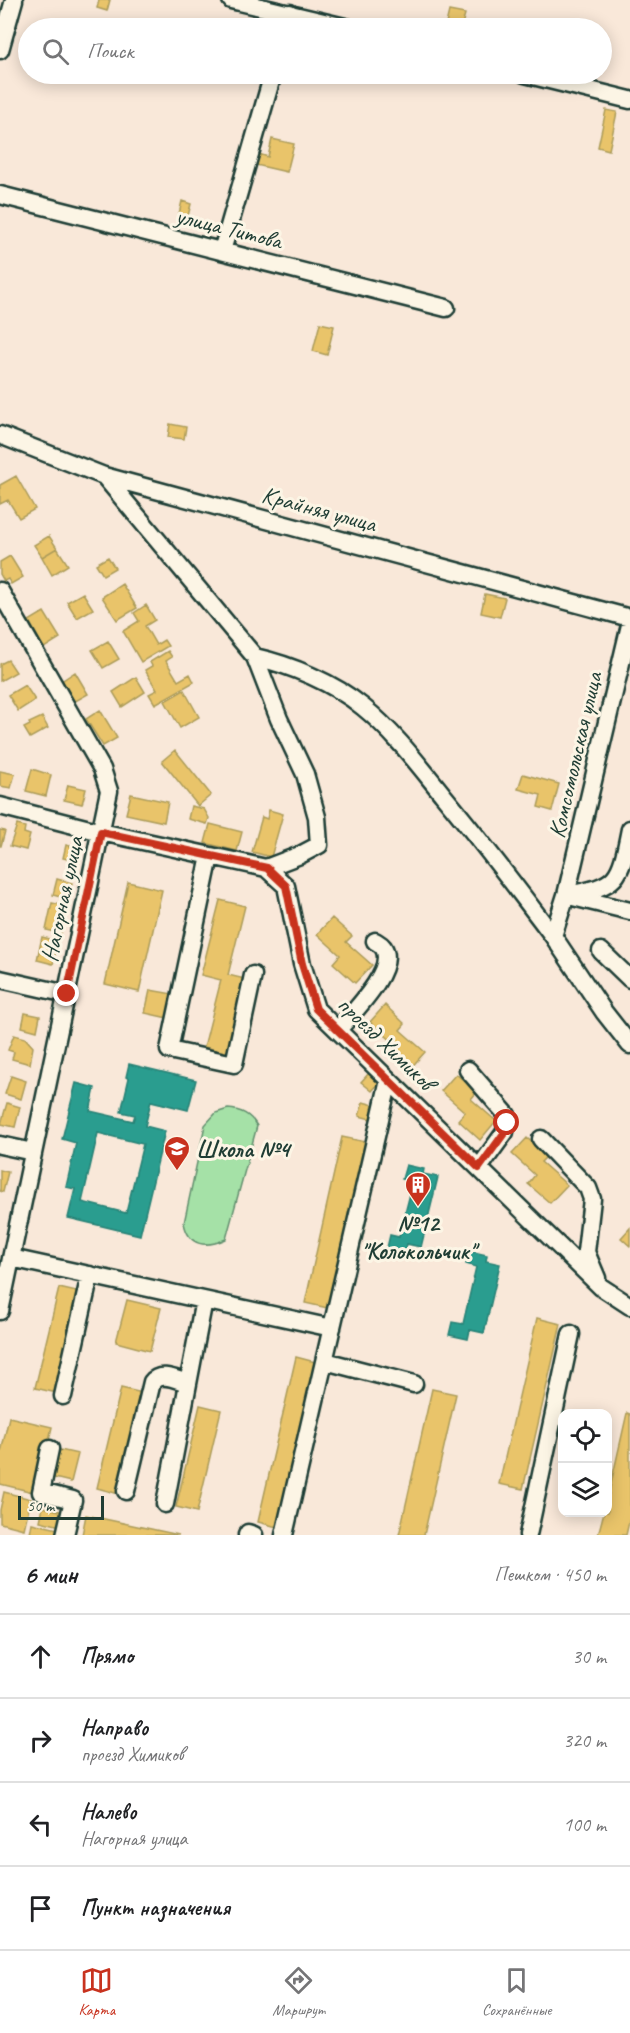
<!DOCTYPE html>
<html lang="ru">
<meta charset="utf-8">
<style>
body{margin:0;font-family:Caveat,sans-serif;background:#f2f2f2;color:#202124}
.controls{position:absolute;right:18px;bottom:18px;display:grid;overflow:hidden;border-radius:12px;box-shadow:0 3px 15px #0003}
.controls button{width:54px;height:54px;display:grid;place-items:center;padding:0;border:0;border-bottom:2px solid #e0e0e0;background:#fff;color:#202124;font:30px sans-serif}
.scale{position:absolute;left:18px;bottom:15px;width:86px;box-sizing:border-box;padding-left:6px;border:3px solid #1f3d34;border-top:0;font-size:16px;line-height:21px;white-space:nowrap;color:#1f3d34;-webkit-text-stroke:4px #fcf5e5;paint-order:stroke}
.stop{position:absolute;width:18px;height:18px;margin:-14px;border:4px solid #c8321e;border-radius:50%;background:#fff}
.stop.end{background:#c8321e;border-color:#fff;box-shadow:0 2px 6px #0008}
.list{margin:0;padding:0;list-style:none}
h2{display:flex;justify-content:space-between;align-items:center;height:78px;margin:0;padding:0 24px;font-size:26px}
h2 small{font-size:20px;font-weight:400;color:#757577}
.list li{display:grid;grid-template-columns:39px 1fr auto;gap:18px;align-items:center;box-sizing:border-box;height:84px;padding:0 24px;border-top:2px solid #e0e0e0}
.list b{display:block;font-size:22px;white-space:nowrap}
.list p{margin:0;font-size:20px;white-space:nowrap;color:#757577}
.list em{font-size:20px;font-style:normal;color:#757577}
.icon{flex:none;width:33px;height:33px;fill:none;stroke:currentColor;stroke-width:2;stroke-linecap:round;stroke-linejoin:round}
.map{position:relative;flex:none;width:630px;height:1535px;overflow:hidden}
.search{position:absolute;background:#fff;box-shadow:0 3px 15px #0003;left:18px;right:18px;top:18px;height:66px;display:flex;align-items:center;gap:15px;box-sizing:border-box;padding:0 21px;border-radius:33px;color:#757577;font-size:22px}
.sheet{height:414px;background:#fff}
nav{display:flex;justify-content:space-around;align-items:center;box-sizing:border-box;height:84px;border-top:2px solid #e0e0e0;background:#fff;font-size:16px;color:#757577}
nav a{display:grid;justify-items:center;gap:3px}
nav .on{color:#c8321e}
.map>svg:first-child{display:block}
</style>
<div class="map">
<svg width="630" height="1535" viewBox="0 0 630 1535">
<rect width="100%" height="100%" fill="#f9e8d9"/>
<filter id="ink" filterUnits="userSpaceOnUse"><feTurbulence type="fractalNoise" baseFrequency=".0167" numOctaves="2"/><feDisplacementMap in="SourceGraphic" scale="12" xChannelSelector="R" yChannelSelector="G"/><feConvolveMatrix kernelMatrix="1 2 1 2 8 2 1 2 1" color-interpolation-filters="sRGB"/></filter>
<g filter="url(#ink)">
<path fill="#a5e1a7" stroke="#628f6e" stroke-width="1.5" d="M228,1109C241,1110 250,1114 257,1126L226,1239C206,1248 189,1247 184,1223L205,1125L216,1113Z"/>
<path fill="#e9c46a" stroke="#ac9c5a" stroke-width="1.5" d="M99,0H110L107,11L97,8Z
M449,11L465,14L461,28H445Z
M606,110L617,112L609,150L598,147Z
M272,139L294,144L287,172L256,165L259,154L268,157Z
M182,201L191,204L188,216L179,214Z
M320,323L334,326L327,355L313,351Z
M170,424L186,427L184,439L168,437Z
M16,476L35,509L19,518L8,500L0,504V485Z
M49,536L57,548L42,557L34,545Z
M57,548L68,565L52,575L42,557Z
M10,556L23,577L11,584L8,579L4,581L0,574V562Z
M108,557L115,568L103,575L96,564Z
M122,584L137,608L117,620L102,597Z
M83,593L93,609L77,618L67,602Z
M485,594L505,598L500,617L481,613Z
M146,605L155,620L145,626L156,645L164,640L168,646L141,662L123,631L139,621L134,613Z
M44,612L60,638L44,648L29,621Z
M108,641L119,659L103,668L92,650Z
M168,651L172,657L166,661L178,681L190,674L194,682L155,704L149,694L157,690L145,670L152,666L150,662Z
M8,660L16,672L0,681V664Z
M75,672L88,694L72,703L60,682Z
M136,677L145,692L122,707L113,692Z
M25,685L35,700L18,711L8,695Z
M184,690L199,717L180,728L165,701Z
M100,710L117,738L103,746L86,719Z
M42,717L48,728L30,738L24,728L30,725L29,723Z
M175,750L211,795L198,806L162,761Z
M32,769L51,775L46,796L26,791Z
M0,771L15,774L11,788L0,786Z
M523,774L559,784L552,811L538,807L541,795L518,789Z
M68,785L86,789L82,804L64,800Z
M131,794L168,802L164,822L126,814Z
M191,806L204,809L209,818L207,824L188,819Z
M269,810L283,814L271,857L252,852L262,817L267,819Z
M210,824L242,832L237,851L205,843Z
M17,825L25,827L24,833L30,835L26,850L10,846Z
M0,830L5,831L1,846H0Z
M66,845L82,849L79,862L63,858Z
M57,879L72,883L68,899L53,895Z
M128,882L162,890L139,992L105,984Z
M220,900L245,906L228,975L245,979L227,1053L204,1047L221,980L201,975Z
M52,903L67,906L61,933L46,930Z
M332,918L352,936L346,942L372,965L355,983L333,963L340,955L317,934Z
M42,937L58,941L53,964L37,960Z
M150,990L173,994L168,1018L145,1013Z
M385,1005L405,1024L400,1030L425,1052L408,1071L386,1051L394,1043L370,1022Z
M25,1013L40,1016L37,1031L22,1027Z
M14,1035L25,1038L33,1047L30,1064L12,1059L14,1052L8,1050Z
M369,1073L380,1082L372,1091L361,1082Z
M456,1074L477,1092L471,1099L496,1121L480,1140L458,1120L465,1112L441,1091Z
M11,1076L26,1081L21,1099L5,1094Z
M363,1102L374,1105L371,1119L359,1116Z
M7,1103L20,1107L15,1127L1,1124Z
M342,1137L366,1142L328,1308L305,1303Z
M527,1138L547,1156L541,1162L567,1185L550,1203L528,1184L535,1175L512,1154Z
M0,1170L8,1172L3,1192L0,1191Z
M630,1228V1246L621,1238Z
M59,1288L81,1293L57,1393L35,1388Z
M127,1300L161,1308L150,1351L116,1342Z
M537,1318L561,1324L523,1489L499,1484Z
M296,1357L319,1363L281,1528L258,1522Z
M121,1388L143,1393L119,1494L97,1488Z
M432,1389L456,1394L424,1535H399Z
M200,1405L221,1410L197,1512L176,1507Z
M627,1413L630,1414V1518L626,1535H598L604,1512H608V1497Z
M9,1417L52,1427L37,1493L0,1484V1457Z
M60,1450L78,1454L71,1482L54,1478Z
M4,1492L31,1499L24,1529L0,1523V1510Z
M43,1507L68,1513L65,1527L40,1521Z
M86,1515L179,1535H82Z
M32,1523L58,1529L57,1535L30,1534Z"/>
<path fill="#2a9d8f" stroke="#278074" stroke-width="1.5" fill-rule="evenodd" d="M129,1064L196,1080L188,1110L151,1101L145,1126L165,1131L140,1235L68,1218L75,1189L66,1187L76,1143L62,1139L76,1083L95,1088L90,1111L133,1121L135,1115L121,1112L129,1078L126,1077ZM98,1133L143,1144L126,1213L82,1202Z
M406,1165L424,1169L423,1174L438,1177L421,1247L407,1244L405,1252L387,1248L390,1235L399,1237L413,1182L402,1179Z
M469,1251L487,1255L486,1261L500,1264L484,1333L470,1330L468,1339L449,1335L452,1322L463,1324L476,1267L466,1264Z"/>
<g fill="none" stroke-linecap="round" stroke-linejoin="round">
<defs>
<path id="minor" d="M231,0L349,28
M285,28L290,13
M0,50L14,0
M525,74L630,100
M0,195L446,308
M222,251L273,74
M0,435L104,476L630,618
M104,476L255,657L279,719L305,774L317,817L319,845L300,855L266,868
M0,591L102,769L109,791L0,1311
M255,657C291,665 334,683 363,707C394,732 418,764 443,795C481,841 517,888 553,936L566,895L630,625
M0,806L101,832L266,868L286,886L302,964L316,1009L601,1287L630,1306
M210,856L169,1050L234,1064L253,975
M566,895C619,886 620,880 630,829
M573,897L630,911
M553,936L604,1012L630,1045
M601,951L630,979
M0,979L67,994
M338,1030C351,1014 398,969 383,947C381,944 378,943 375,941
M468,1070L507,1115L505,1132L479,1168
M541,1139L588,1188L592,1199L586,1252L597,1278
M0,1145L33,1152
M11,1258L332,1328
M325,1361L414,1384
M63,1396L90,1275
M50,1449L41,1492L73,1500L65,1535
M126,1491L152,1382C160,1371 177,1380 188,1383
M165,1504L204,1300
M247,1535L248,1533L254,1535
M284,1535L389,1080
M528,1535L571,1334"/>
</defs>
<use href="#minor" stroke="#1f3d34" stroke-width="21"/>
<use href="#minor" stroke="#fcf5e5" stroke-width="16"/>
</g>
</g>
<g fill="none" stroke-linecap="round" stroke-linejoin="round" filter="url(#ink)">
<path stroke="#c8321e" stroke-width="8" d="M67,994L101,832L267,868L286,886L302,964L316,1009L479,1168L505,1132L507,1123"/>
</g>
<defs>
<symbol id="school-pin" viewBox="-11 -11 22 30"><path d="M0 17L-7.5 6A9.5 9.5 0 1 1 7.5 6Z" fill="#c8321e" stroke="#fcf5e5"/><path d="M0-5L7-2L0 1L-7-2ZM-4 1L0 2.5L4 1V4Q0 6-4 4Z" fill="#fff"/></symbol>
<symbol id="building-pin" viewBox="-11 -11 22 30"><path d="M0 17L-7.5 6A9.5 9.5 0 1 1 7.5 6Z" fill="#c8321e" stroke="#fcf5e5"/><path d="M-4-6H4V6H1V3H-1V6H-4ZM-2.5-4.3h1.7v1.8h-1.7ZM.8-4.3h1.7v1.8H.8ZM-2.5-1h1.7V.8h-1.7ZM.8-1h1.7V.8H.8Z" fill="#fff"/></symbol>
</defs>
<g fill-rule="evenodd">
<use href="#school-pin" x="162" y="1134" width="30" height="40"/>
<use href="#building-pin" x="403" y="1170" width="30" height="40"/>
</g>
<g text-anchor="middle" stroke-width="6" stroke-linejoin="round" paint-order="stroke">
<g font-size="24" fill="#1f3d34" stroke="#fcf5e5">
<text transform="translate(229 228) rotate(14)" y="8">улица Титова</text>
<text transform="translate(319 509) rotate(15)" y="8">Крайняя улица</text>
<text transform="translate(575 755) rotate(-77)" y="8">Комсомольская улица</text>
<text transform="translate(62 899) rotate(-78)" y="8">Нагорная улица</text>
<text transform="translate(386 1043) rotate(44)" y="8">проезд Химиков</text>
</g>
<g font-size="24" font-weight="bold" fill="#1f3d34" stroke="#fcf5e5" text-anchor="start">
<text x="196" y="1157">Школа №4</text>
<text x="418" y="1231" text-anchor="middle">№12<tspan x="418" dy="28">"Колокольчик"</tspan></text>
</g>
</g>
</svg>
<div class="controls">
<button><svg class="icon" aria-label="locate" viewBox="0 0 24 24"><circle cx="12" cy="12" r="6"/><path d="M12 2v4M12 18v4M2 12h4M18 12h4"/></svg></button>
<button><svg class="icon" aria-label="layers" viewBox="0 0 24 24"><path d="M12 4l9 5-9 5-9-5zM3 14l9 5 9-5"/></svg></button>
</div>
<div class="scale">50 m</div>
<div class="stop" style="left:507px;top:1123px"></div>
<div class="stop end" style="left:67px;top:994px"></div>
<div class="search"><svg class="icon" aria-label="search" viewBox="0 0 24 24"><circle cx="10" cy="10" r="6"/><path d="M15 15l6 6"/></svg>Поиск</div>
</div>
<section class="sheet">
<h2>6 мин<small>Пешком · 450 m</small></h2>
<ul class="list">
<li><svg class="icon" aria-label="ahead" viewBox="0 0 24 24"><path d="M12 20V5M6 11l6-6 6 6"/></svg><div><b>Прямо</b></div><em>30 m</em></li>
<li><svg class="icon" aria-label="right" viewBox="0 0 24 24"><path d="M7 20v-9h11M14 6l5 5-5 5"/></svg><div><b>Направо</b><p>проезд Химиков</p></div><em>320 m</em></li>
<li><svg class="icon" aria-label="left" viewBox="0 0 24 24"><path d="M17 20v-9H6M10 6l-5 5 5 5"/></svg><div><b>Налево</b><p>Нагорная улица</p></div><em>100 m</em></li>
<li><svg class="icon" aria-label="arrive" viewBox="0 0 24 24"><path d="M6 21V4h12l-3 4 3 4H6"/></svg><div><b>Пункт назначения</b></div></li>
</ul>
</section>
<nav>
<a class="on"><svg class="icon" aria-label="map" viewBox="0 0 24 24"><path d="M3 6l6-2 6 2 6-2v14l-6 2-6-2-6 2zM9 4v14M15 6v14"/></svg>Карта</a>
<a><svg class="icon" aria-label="directions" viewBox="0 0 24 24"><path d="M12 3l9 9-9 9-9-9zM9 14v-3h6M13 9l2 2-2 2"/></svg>Маршрут</a>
<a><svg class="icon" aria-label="saved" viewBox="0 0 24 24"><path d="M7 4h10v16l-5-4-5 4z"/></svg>Сохранённые</a>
</nav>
